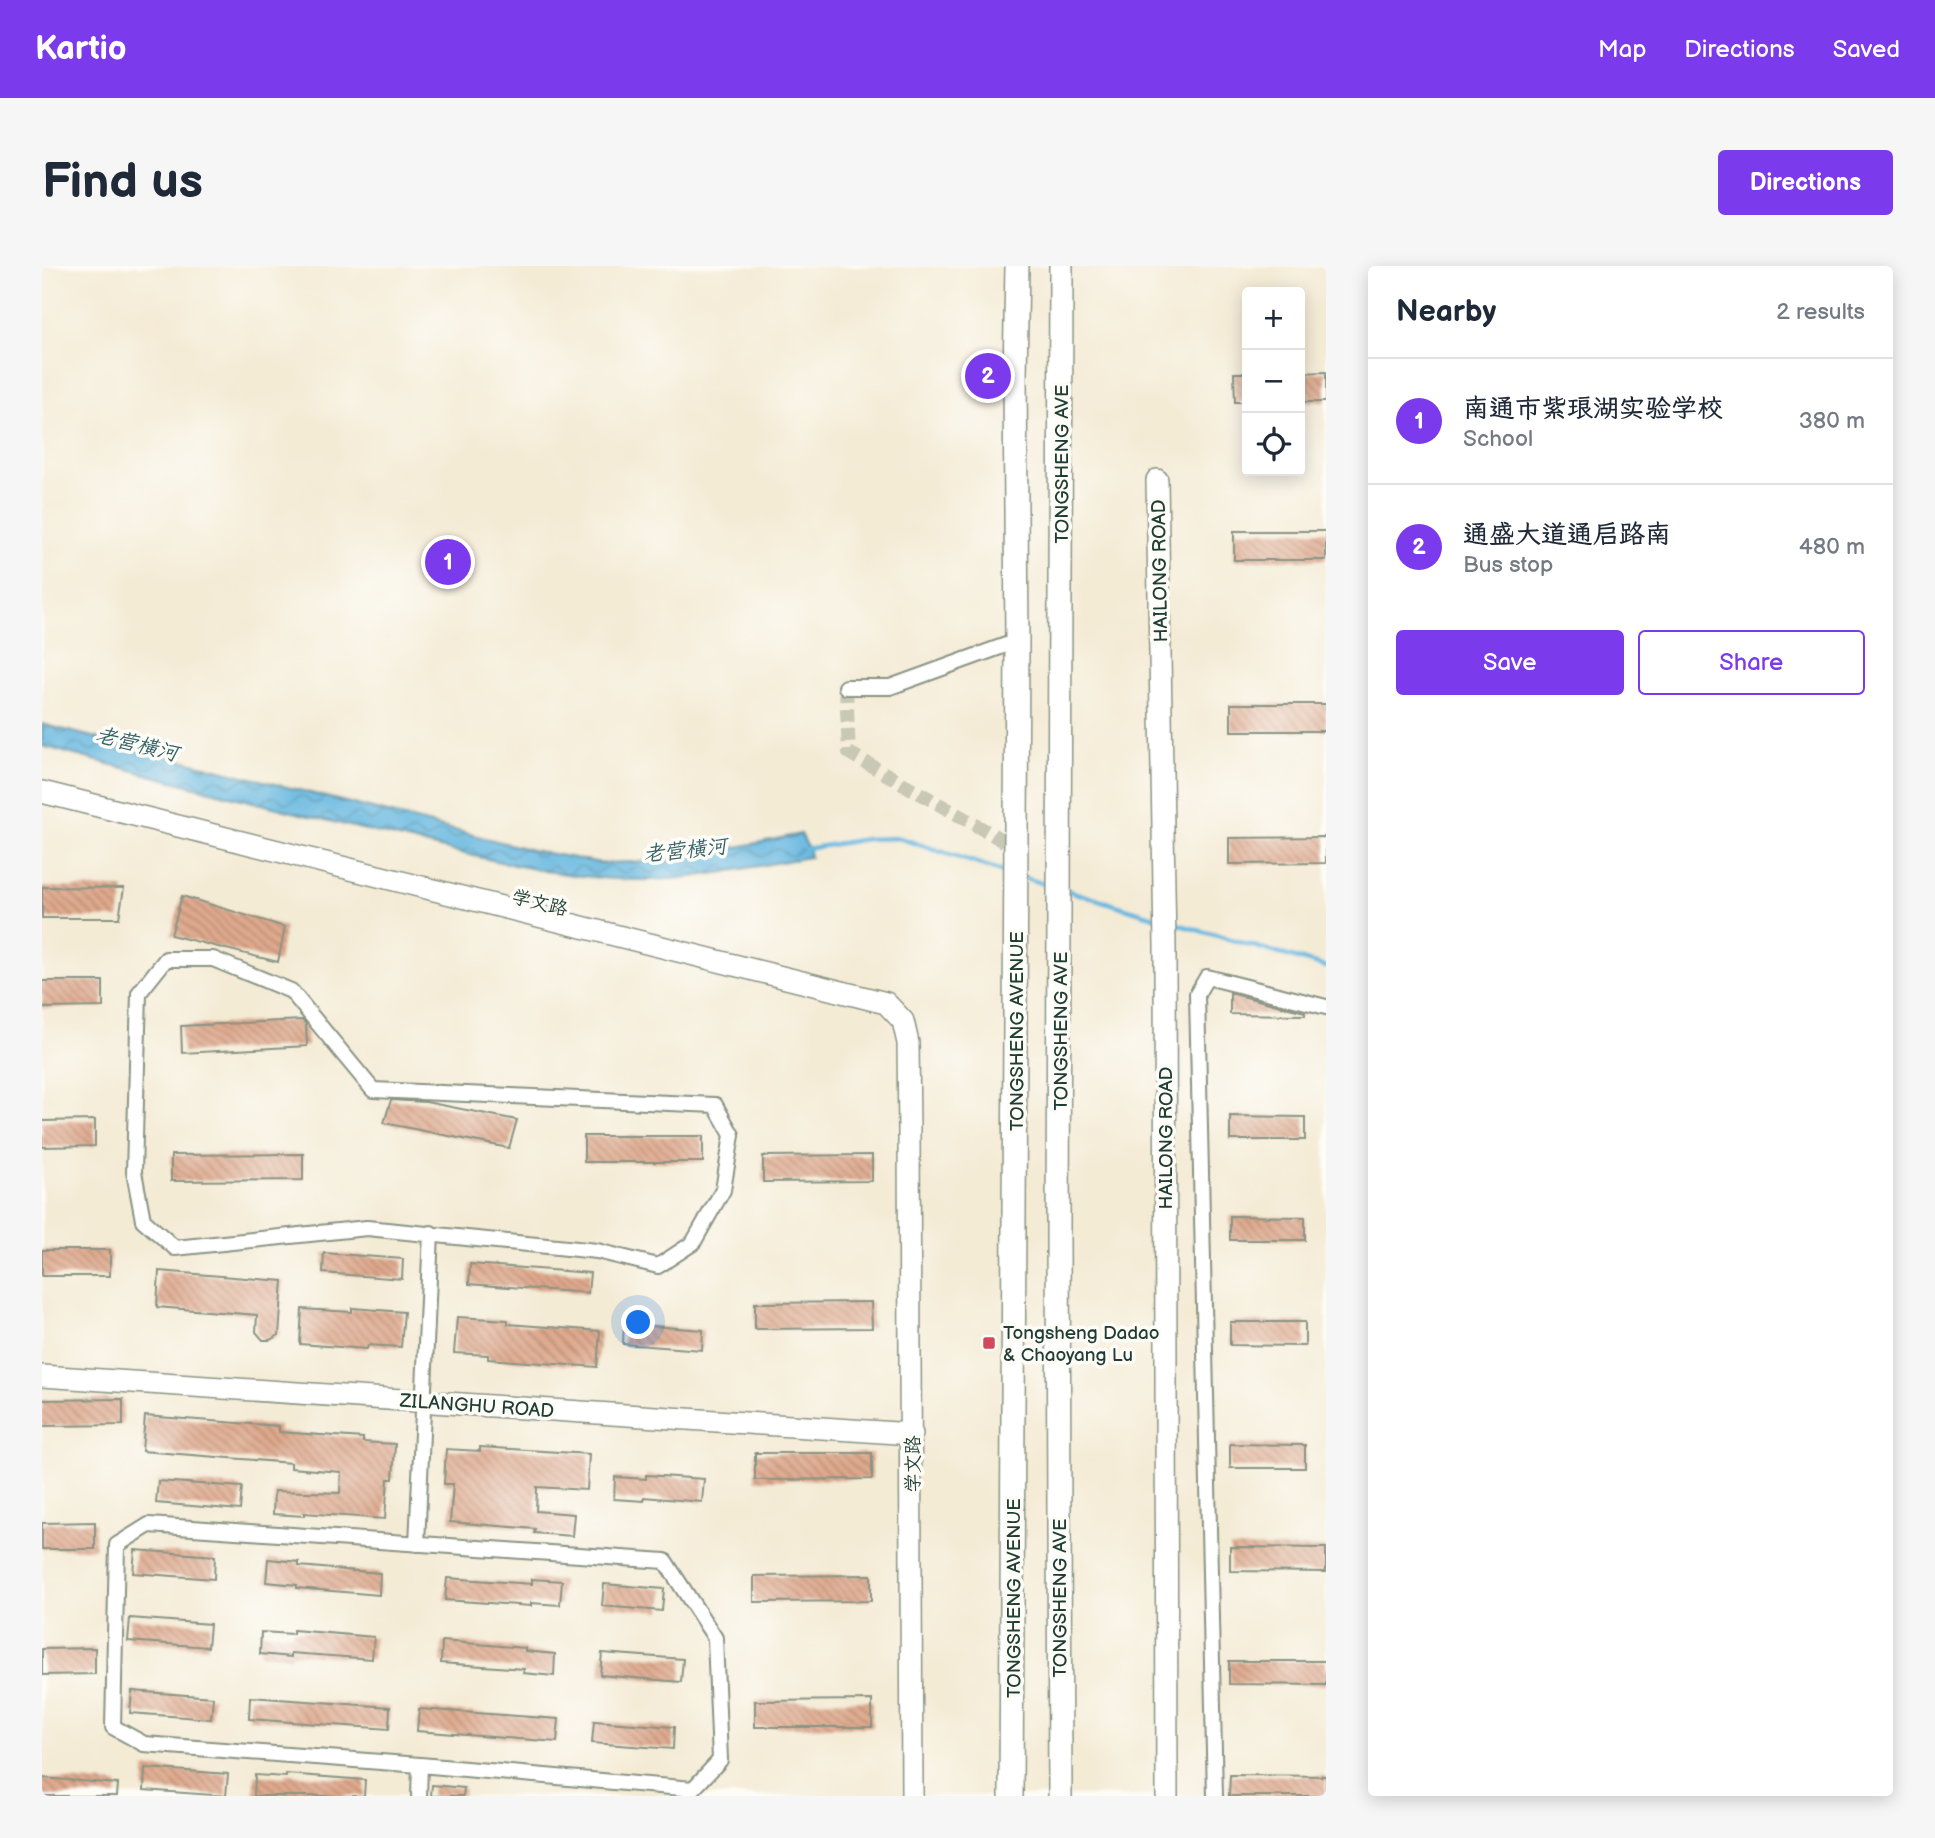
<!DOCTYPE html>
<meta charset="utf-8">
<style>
body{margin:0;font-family:"Balsamiq Sans","LXGW WenKai TC",sans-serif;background:#f6f6f7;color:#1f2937}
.controls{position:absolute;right:21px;top:21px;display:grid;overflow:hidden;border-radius:7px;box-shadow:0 4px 18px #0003}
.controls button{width:63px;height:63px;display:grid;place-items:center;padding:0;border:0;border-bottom:2px solid #e0e1e3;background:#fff;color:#1f2937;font:35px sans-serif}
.you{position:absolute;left:597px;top:1057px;width:24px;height:24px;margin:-18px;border:5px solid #fff;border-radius:50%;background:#1a73e8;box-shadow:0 0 0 10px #1a73e833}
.badge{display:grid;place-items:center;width:46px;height:46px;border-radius:50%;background:#7c3aed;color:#fff;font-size:23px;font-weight:700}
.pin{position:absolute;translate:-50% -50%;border:4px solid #fff;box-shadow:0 2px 7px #0006}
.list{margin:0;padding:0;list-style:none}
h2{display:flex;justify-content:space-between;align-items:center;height:91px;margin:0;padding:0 28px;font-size:30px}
h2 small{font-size:23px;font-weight:400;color:#747a83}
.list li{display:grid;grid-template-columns:46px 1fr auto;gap:21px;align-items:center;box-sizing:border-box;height:126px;padding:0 28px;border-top:2px solid #e0e1e3}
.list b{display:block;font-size:26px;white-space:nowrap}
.list p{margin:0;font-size:23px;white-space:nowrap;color:#747a83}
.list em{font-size:23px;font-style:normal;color:#747a83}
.actions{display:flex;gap:14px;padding:21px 28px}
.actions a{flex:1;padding:16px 0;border:2px solid #7c3aed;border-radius:7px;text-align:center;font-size:24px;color:#7c3aed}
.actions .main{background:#7c3aed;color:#fff}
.icon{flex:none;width:38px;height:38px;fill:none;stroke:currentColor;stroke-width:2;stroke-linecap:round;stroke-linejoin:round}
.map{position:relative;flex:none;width:1284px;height:1530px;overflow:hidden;border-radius:7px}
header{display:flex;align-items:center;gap:42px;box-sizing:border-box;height:98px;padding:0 35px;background:#7c3aed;color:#fff}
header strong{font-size:33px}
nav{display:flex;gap:38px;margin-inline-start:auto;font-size:24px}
.intro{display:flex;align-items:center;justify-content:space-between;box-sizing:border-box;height:168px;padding:0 42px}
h1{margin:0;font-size:49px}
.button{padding:18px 32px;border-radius:7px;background:#7c3aed;color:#fff;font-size:24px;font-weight:700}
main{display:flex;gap:42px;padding:0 42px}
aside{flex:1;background:#fff;border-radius:7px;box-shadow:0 4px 18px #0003}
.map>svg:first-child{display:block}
</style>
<header>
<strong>Kartio</strong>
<nav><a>Map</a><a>Directions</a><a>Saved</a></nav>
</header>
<div class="intro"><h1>Find us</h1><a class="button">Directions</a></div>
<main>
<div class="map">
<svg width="1284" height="1530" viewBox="0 0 1284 1530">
<defs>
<pattern id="water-waves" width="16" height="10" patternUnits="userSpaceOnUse" patternTransform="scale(1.75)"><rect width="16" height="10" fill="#63b6df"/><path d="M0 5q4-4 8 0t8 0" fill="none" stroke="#5195b6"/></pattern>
<pattern id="building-back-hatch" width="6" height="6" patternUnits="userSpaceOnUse" patternTransform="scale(1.75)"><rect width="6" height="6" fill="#dfa98d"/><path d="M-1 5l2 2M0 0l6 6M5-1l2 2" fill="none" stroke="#b48b74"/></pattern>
</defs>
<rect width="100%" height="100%" fill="#fdfcf7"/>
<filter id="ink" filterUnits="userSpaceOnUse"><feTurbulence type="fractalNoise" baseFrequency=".0143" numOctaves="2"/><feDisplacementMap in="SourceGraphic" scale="14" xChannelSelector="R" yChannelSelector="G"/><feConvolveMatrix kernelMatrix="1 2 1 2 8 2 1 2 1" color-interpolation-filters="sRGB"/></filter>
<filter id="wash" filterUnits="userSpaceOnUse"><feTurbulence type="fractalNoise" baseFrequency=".00686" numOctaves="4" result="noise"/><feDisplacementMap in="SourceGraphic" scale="28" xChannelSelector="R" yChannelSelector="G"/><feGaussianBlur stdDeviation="1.57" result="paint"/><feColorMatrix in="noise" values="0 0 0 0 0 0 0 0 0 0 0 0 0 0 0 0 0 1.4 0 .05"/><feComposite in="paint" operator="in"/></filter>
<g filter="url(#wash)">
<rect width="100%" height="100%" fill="#f4ebd5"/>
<path fill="url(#water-waves)" stroke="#417a8a" stroke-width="2" d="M0,458L490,584L559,597L626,595L759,568L766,582L768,591C723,598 671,610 626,613C537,619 450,594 365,574C242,545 121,513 0,480Z"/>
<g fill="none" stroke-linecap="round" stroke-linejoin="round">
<path stroke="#63b6df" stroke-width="4.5" d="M763,583L824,573L857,572L965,607
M980,611L1009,620
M1024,624L1116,652
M1128,656L1284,701"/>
</g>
<g id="blocks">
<path fill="url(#building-back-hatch)" d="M1284,106V136H1258V107Z
M1192,107H1205V136H1193Z
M1192,265H1284V294H1192Z
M1189,438H1284V465H1189Z
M1284,571V597L1187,598V572Z
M0,621L82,622L77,652H0Z
M140,630L243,661L236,696L129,669Z
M0,715H61V741L0,742Z
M1188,727L1263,746V749L1188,748Z
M260,754L264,758L265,780L140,787L139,760Z
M349,834L384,836L475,854L467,882L342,857Z
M1188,850L1263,851V874H1188Z
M53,854V880L0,881V855Z
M542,870H661V896H542Z
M261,888V914L129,915V889Z
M830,889V915L721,916V890Z
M1188,950L1263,951V974H1188Z
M0,984H68V1010H0Z
M282,987L361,993L360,1013L281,1007Z
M428,998L548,1007L546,1027L427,1018Z
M117,1005L241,1015L237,1069L228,1074H221L214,1066L215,1049L115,1041Z
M829,1036L830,1062L713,1063V1037Z
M310,1042L362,1046L359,1081L326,1079L325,1083L258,1078L260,1043L310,1046Z
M415,1051L466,1054V1058L558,1065L555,1101L446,1093V1089L412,1087Z
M1188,1056H1263V1080L1188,1079Z
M582,1058L661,1064L660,1084L581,1078Z
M81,1133V1159L0,1160V1134Z
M103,1150L237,1160V1166L321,1172V1176L353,1178L351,1213H346L343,1253L262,1247V1250L231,1248L232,1225L298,1227L299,1206L249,1202V1197L100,1185Z
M1188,1178L1263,1179V1202H1188Z
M438,1181L547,1188L545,1224L495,1221L494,1245L532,1248L530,1270L492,1267L493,1263L408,1256L411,1218H402L404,1183L438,1185Z
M713,1187H830V1213L713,1214Z
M604,1209L662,1213L660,1236L602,1231V1235L572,1233L573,1211L604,1213Z
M116,1215L200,1221L198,1244L114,1237Z
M53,1256V1283H0V1257Z
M1188,1281L1284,1282V1306L1188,1305Z
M93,1284L173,1290L172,1313L91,1307Z
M226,1293L257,1296V1300L338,1307L337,1329L255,1322V1319L224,1316Z
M829,1309V1335L712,1336V1310Z
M405,1312L490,1318V1313L520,1315L518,1339L489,1337V1340L403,1334Z
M562,1318L622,1323L620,1345L560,1340Z
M88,1352L168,1358L166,1381L86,1375Z
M251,1364L332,1371L330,1393L249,1387V1391L218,1388L219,1366L251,1368Z
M400,1375L483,1382V1385L513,1388L512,1410L481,1407L482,1403L399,1397Z
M53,1382V1408L0,1409V1383Z
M560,1387L641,1393L639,1416L558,1409Z
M1187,1395H1284V1419L1187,1418Z
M90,1425L171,1431L169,1453L88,1447Z
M208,1431L348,1441L347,1463L207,1453Z
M830,1434V1461H713V1435Z
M377,1443L517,1453L515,1476L375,1465Z
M552,1455L632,1461L631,1483L550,1477Z
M103,1502L186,1508L184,1530L102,1524Z
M244,1508L323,1514L322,1530H212L213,1509L244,1511Z
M1188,1509L1284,1510V1530H1187Z
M0,1512L76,1518L75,1530H0Z
M390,1519L422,1522L421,1530H389Z"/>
</g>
</g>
<g filter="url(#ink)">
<use href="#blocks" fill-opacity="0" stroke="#8a9484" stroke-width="2"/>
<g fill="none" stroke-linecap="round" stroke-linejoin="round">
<path stroke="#c9c8b5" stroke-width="14" stroke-dasharray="14 7" stroke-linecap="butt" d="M804,421L807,487L974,582"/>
<defs>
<path id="street" d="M804,421H848L975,375
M124,693H171L249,725L331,824L673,839L690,869L681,924L651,977L616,1000L555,985L325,962L133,982L101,954L92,906L97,727Z
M107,1259L623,1295L673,1372L678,1494L651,1523L378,1499L102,1478L71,1461L75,1279Z
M375,1278L389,967
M377,1530L378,1499
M1173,1530L1155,728L1165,711L1284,741"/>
<path id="secondary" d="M1115,214L1123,679L1125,1530
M0,526L844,737L861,755L866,777L867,866L870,1530
M0,1110L870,1168"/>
<path id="primary" d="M969,1530L975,375L973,110L975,0
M1018,1530L1016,967L1019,0"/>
</defs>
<use href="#street" stroke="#8a9484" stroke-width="18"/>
<use href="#secondary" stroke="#8a9484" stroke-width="24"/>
<use href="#primary" stroke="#8a9484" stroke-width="26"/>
<use href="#street" stroke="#fff" stroke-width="14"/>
<use href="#secondary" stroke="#fff" stroke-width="21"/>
<use href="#primary" stroke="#fff" stroke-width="23"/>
</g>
</g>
<rect fill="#d1495b" stroke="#fdfcf7" stroke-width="2.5" x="940" y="1070" width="14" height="14" rx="3.5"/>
<g text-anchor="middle" stroke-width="7" stroke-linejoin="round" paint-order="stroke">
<g font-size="19" fill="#1f3d34" stroke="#fdfcf7">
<text transform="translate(1019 198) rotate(-90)" y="7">TONGSHENG AVE</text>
<text transform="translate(1117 305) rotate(-91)" y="7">HAILONG ROAD</text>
<text transform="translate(498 636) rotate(14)" y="7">学文路</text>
<text transform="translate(974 765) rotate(-90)" y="7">TONGSHENG AVENUE</text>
<text transform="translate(1018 765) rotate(-90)" y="7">TONGSHENG AVE</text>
<text transform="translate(1123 872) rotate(-90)" y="7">HAILONG ROAD</text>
<text transform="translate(435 1139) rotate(4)" y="7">ZILANGHU ROAD</text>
<text transform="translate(870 1198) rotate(-90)" y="7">学文路</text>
<text transform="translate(971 1332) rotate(-90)" y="7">TONGSHENG AVENUE</text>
<text transform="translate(1017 1332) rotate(-90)" y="7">TONGSHENG AVE</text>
</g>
<g font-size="19" fill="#1f3d34" stroke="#fdfcf7" text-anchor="start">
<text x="961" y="1073">Tongsheng Dadao<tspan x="961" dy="22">&amp; Chaoyang Lu</tspan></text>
</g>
<g font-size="21" font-style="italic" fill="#336167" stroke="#fdfcf7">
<text transform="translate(95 478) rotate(14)" y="7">老营横河</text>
<text transform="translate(643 584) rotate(-6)" y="7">老营横河</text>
</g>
</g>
</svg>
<div class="controls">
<button>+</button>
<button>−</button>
<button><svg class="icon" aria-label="locate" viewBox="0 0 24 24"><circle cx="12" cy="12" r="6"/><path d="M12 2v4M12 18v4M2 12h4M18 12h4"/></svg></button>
</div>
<div class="you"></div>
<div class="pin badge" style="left:406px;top:296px">1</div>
<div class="pin badge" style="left:946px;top:110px">2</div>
</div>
<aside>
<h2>Nearby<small>2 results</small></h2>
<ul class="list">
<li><span class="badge">1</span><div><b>南通市紫琅湖实验学校</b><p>School</p></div><em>380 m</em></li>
<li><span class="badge">2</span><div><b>通盛大道通启路南</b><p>Bus stop</p></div><em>480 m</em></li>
</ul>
<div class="actions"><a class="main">Save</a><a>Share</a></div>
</aside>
</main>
